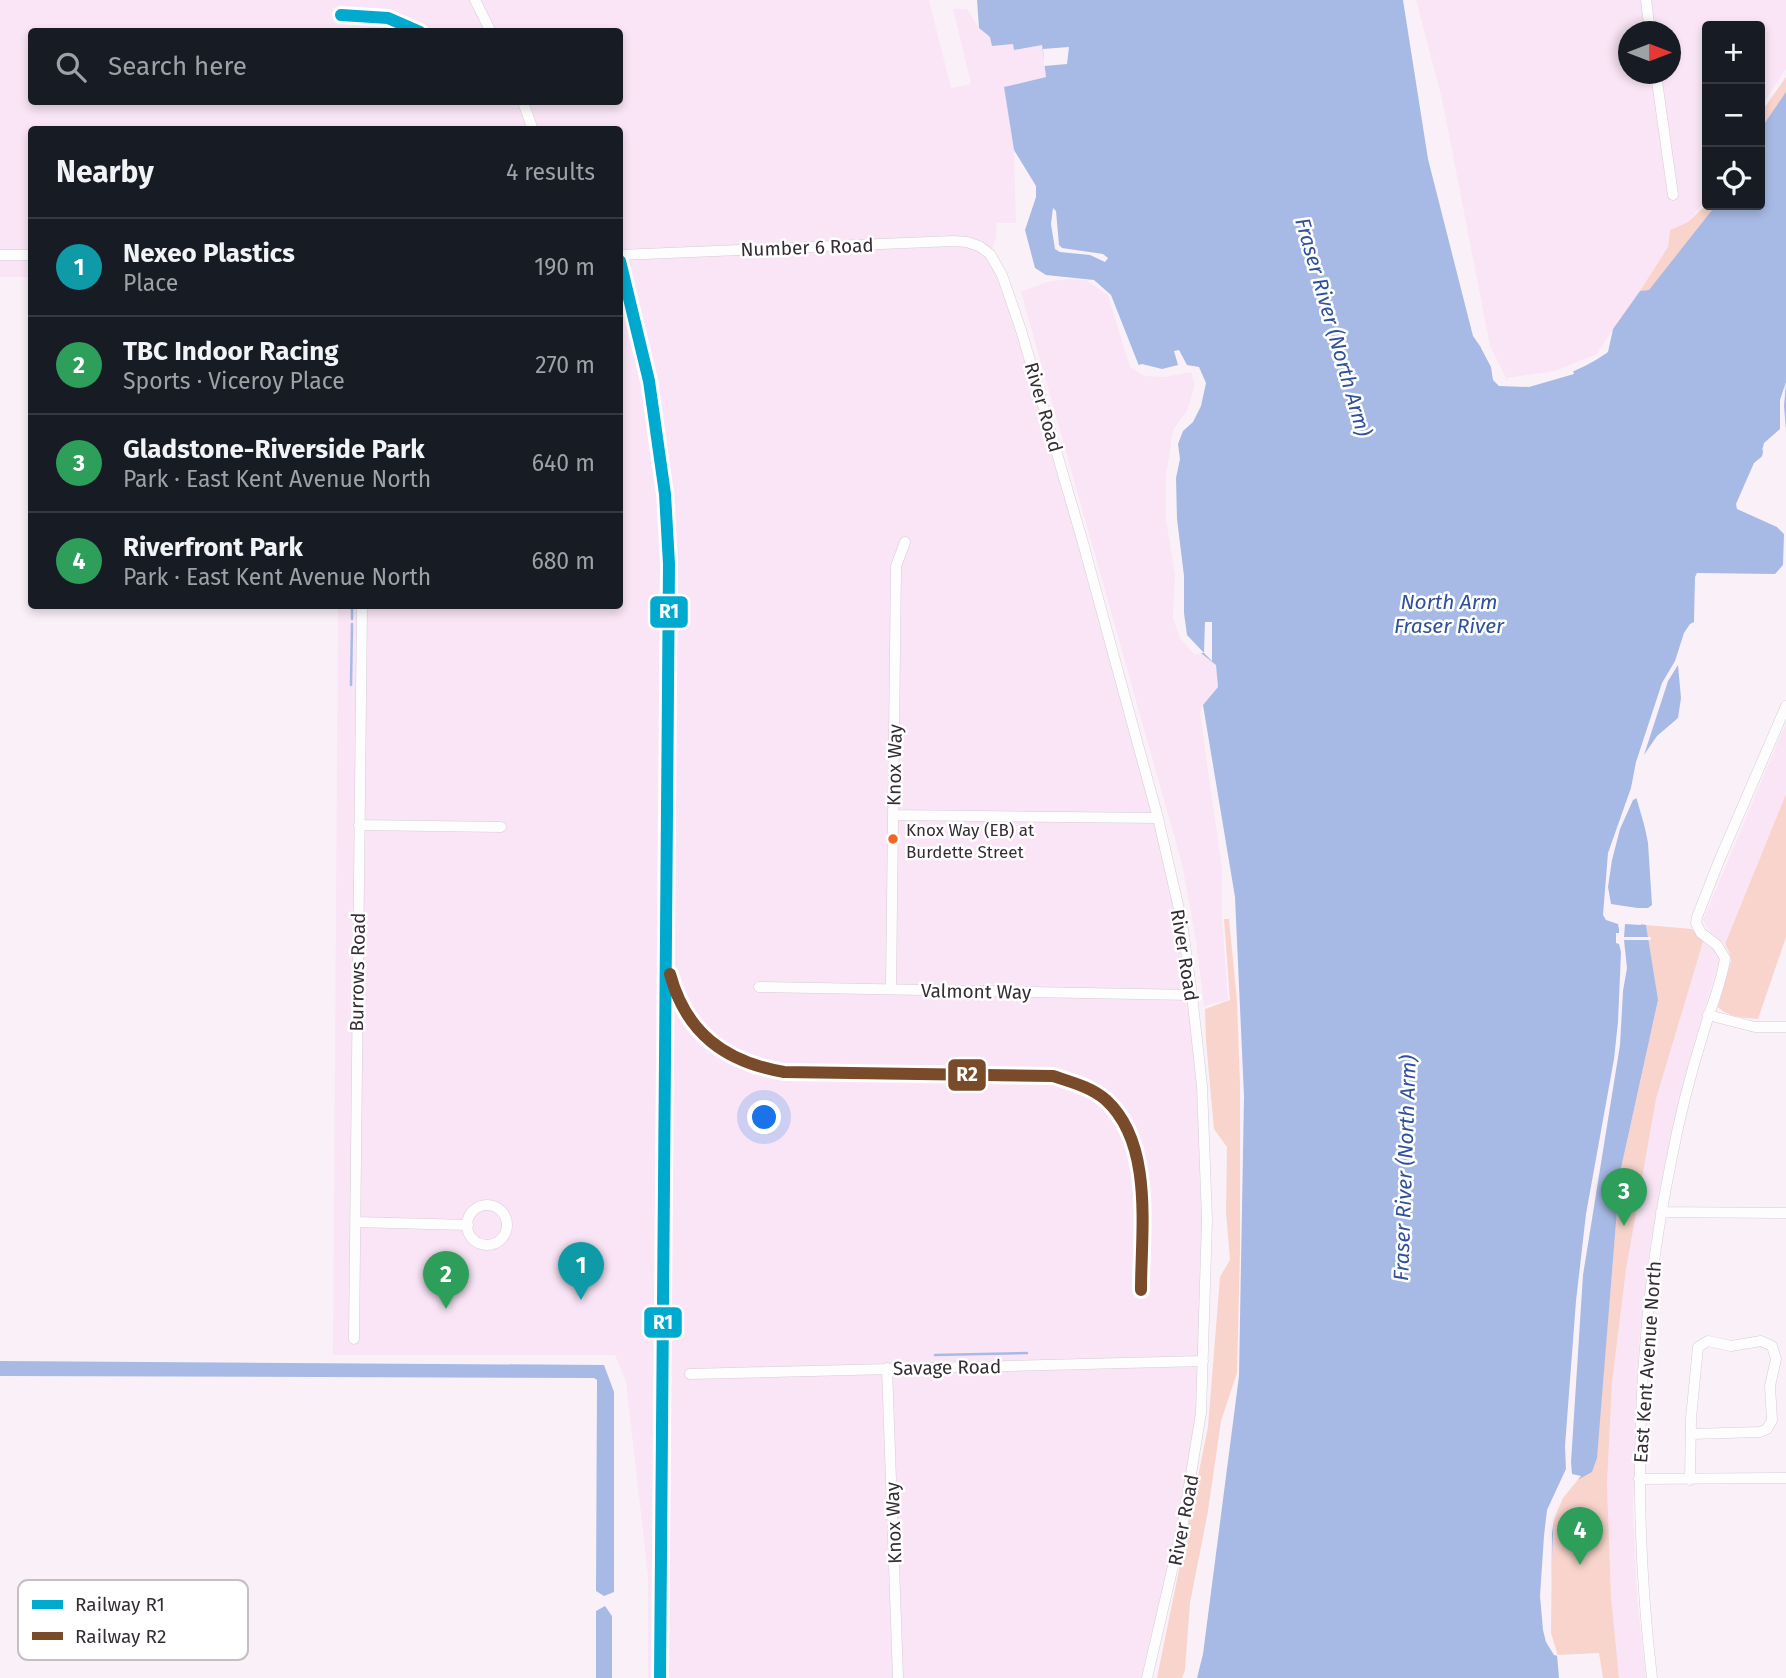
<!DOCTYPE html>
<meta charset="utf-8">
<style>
body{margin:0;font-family:"Fira Sans",sans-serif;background:#20242c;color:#f1f3f6}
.controls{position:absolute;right:21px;top:21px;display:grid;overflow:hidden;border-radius:7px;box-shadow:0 4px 10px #0003}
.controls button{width:63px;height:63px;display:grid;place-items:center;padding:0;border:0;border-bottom:2px solid #363941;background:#171b24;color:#f1f3f6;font:35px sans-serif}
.compass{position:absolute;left:1618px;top:21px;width:63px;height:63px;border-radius:50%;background:#171b24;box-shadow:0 4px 10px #0003;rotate:90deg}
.you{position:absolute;left:765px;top:1118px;width:24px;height:24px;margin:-18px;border:5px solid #fff;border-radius:50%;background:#1a73e8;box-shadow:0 0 0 10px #1a73e833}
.badge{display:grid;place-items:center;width:46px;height:46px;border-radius:50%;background:#7a7279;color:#fff;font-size:23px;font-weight:700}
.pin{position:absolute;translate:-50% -58px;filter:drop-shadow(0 2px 4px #0008)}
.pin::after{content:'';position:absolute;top:37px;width:24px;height:21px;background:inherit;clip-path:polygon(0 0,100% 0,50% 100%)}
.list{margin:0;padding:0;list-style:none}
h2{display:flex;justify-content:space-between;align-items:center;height:91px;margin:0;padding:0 28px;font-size:30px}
h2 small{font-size:23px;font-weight:400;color:#9ea1a6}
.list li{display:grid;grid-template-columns:46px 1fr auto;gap:21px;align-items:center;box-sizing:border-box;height:98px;padding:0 28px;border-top:2px solid #363941}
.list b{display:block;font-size:26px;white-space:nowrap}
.list p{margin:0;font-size:23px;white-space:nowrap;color:#9ea1a6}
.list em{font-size:23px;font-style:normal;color:#9ea1a6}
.icon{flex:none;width:38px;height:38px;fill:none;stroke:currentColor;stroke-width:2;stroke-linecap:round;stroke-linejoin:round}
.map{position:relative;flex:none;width:1786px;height:1678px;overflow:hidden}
.search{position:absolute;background:#171b24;box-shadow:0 4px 10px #0003;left:28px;top:28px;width:595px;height:77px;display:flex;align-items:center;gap:18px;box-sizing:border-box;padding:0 24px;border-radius:7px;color:#9ea1a6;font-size:26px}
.panel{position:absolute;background:#171b24;box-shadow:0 4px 10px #0003;left:28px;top:126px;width:595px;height:483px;border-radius:7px}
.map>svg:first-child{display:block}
</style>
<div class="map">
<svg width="1786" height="1678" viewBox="0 0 1786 1678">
<rect width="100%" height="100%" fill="#faf1f8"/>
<path fill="#f9e5f5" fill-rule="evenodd" d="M0,0H929L951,88L971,84L953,9H967L979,28L990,37L1013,44L1015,50L1042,45L1046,77L1004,87L1014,150L1016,223H997L996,238L990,254L997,264L1158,818L1192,995L1207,1220L1201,1413L1147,1678H648V1576L626,1381L615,1355H333L338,606H620V130H32L31,277H0ZM32,32H620V102H32Z
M1416,0H1786V69L1760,108V26H1707V199L1688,222L1670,230L1668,247L1631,306L1613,329L1597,354L1555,371L1506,378L1490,346L1442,99ZM1628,32H1670V74H1628Z
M1068,279L1086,280L1108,295L1130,367L1144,376L1164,377L1191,372L1195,385L1187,411L1173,430L1166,476V519L1175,575L1173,618L1180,638L1194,654L1204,655L1216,664L1218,687L1203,705L1200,713L1222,869V917L1228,1000L1204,1006L1196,940L1182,864L1021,292L1047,282Z
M1786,723V794L1725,944L1709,931L1703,920Z
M1703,942L1714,950L1719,957V963L1691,1053L1665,1162L1649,1256L1639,1343L1633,1507L1637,1598L1646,1678H1619L1611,1597L1607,1484L1612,1383L1626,1270L1656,1099Z"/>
<path fill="#f8d4cc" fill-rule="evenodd" d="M1786,77V141L1760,162V114Z
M1707,204L1712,205V211L1716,205H1725L1665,294L1640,291L1668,247L1670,230L1688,222Z
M1786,794V937L1758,1019C1745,1018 1727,1017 1718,1007L1731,961L1730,954L1725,944Z
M1224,919H1229L1237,1001L1240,1084V1250L1237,1373L1221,1421L1208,1511L1190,1603L1185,1670L1182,1678H1157L1208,1427L1220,1277L1230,1260L1226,1212L1227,1147L1214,1129L1206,1041L1205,1009L1230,1000Z
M1628,923L1641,925L1653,975L1646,925L1692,929L1703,942L1656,1099L1626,1270L1612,1383L1607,1484L1611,1597L1619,1678H1603L1599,1653L1557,1655L1549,1635L1554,1510L1570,1484L1580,1477L1572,1474L1571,1434L1583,1275L1620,1045L1623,991L1627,968L1624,924ZM1655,988L1658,1000L1620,1173L1598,1440L1596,1414L1600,1345L1610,1276L1619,1162L1649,1040L1655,1007Z"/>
<path fill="#a7bae5" d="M977,0H1403L1428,159L1473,336L1494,366L1499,379C1510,380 1521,382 1532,382C1558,380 1587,367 1608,352L1613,329L1640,291L1649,290L1716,205H1760V130L1786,92V427L1764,446L1761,463L1744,497L1749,510L1786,530V571L1779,579L1704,577L1699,585L1698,620L1693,626L1682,662V715L1652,744L1642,759L1636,775L1635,793L1650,845L1655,900L1651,909L1608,906L1609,919L1646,925L1658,1000L1620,1173L1597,1458L1592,1472L1570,1484L1554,1510L1549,1634L1557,1655L1559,1678H1197L1203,1654L1239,1376L1244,1096L1235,897L1203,705L1218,687L1216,665L1192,646L1185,636L1172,477L1178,439L1198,396L1193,371L1165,374L1139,366L1111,295L1094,280L1046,275L1035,268L1025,230L1036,197V186L1014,150L1004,87L1046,77L1042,45L1014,50L1013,44L992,46L990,37L979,28Z
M0,1361L604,1365L614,1392V1592L604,1596L596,1591L597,1380L594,1378L0,1376Z
M605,1606L612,1616V1678H596V1611Z"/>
<path fill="#faf1f8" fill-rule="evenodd" d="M1069,47L1067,64L1044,66L1043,49Z
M1053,208L1056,211L1059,245L1062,248L1103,254L1108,258L1105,262L1090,255L1060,252L1055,249L1051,224Z
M1482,344L1497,364L1502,377L1506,380L1549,377L1570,371H1573L1574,374L1529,387L1499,386L1493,380L1491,367L1481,348Z
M1179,350L1187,365L1199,367L1206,383L1201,406L1193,422L1183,431L1178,444L1180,459L1176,478L1177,519L1184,576V613L1187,635L1204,653L1205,622H1212V661L1204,653H1197L1187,643L1180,628L1177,574L1171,524L1170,477L1180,425L1195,395L1194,380L1191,372L1164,377L1153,376L1135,366L1142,364L1162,369L1178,365L1174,351Z
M1786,382L1784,406L1786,431L1762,451L1764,443L1780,429V400Z
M1766,453L1764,464L1748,497L1752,508L1783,520L1786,524V576L1779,583L1705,581L1702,586V621L1699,625H1695L1685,662V714L1676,728L1655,743L1641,765L1637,778V798L1633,800L1620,829L1612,860L1608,887L1611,904L1637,908H1648L1652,905L1648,843L1642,813L1649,828L1654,847L1657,901L1653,910L1647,913L1609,908V915L1642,921L1641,925L1625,924L1624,937H1651V940H1624L1627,968L1623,991L1620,1045L1583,1275L1571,1462L1572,1474L1581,1476L1563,1498L1554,1519L1552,1533L1551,1633L1558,1656L1554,1655L1546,1642L1543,1630L1540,1596L1544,1536L1547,1510L1566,1469L1565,1446L1576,1301L1586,1214L1614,1059L1618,1022L1621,952L1619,944L1616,943V933H1619V929L1618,924L1606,920L1603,915L1608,853L1631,788L1636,762L1662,683L1675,661L1684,633L1690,624L1694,622L1695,577L1697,573L1775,574L1783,565L1784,534L1777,527L1737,509L1736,504L1754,463ZM1678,665L1681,698L1678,718L1657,736L1644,755L1668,681Z"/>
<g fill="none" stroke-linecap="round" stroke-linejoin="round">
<path stroke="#a7bae5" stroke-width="2.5" d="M352,619V606
M351,685L352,624
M935,1355L1027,1353"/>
<defs>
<path id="minor" d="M475,0L491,32
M1646,0L1650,32
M1656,74L1673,195
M523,102L533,130
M0,255H32
M620,255L953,241L967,242L979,246L990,254L1002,275L1021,330L1083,543L1158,818L1182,922L1192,995L1202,1086L1207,1220L1201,1413L1183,1523L1147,1678
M893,815L1158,818
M359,825L501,827
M759,987L1192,995
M891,989L896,566L905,542
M1708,1015L1755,1027H1786
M467 1225a20 20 0 1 1 40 0a20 20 0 1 1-40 0Z
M1661,1212L1786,1213
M355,1222L468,1225
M354,1339L362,606
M887,1368L898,1678
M690,1374L1203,1361
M1639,1479L1786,1478
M1690,1480L1691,1418L1698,1347L1708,1341L1731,1346L1761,1341L1772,1346L1776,1359L1770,1386L1772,1420L1767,1429L1760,1432L1691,1434
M1652,1678C1632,1506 1636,1332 1671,1162C1679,1119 1690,1076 1703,1034C1710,1009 1722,983 1725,958L1717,945L1701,933L1696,923L1697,917L1719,861L1786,706"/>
</defs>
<use href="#minor" stroke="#d5cdd4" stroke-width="11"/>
<use href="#minor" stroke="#fefdfe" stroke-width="10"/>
<defs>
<path id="rail-1" d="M341,15L388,18L420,32
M620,261L649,381L665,494L669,564L660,1678"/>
<path id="rail-2" d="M670,974C686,1033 725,1062 784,1072L1053,1076C1071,1082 1091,1087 1106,1100C1154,1144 1141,1231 1141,1290"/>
</defs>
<use href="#rail-1" stroke="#fff" stroke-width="18"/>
<use href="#rail-2" stroke="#fff" stroke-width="18"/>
<use href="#rail-1" stroke="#00a9ce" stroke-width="12"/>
<use href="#rail-2" stroke="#7a4b2a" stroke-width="12"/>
</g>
<circle fill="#f26522" stroke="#fff" stroke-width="2.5" cx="893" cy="839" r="6"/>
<g text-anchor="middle" stroke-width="5" stroke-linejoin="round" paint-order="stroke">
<g font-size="17" fill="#352d34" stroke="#fff" text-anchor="start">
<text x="906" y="836">Knox Way (EB) at<tspan x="906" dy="22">Burdette Street</tspan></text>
</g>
<g font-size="19" fill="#352d34" stroke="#fff">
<text transform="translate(807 247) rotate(-2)" y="7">Number 6 Road</text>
<text transform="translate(1044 407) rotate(74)" y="7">River Road</text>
<text transform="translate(894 765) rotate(-89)" y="7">Knox Way</text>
<text transform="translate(1185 955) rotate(81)" y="7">River Road</text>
<text transform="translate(357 972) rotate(-89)" y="7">Burrows Road</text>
<text transform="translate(976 991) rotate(1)" y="7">Valmont Way</text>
<text transform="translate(1647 1362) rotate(-86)" y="7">East Kent Avenue North</text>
<text transform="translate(947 1367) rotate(-1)" y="7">Savage Road</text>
<text transform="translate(1183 1520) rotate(-79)" y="7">River Road</text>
<text transform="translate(893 1523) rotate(-92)" y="7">Knox Way</text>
</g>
<g font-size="21" font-style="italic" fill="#2f5199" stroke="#fff">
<text transform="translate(1333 327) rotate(74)" y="7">Fraser River (North Arm)</text>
<text x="1449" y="609">North Arm<tspan x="1449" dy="24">Fraser River</tspan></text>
<text transform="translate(1405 1168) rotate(-88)" y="7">Fraser River (North Arm)</text>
</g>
</g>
<rect x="18" y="1580" width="230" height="80" rx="10" fill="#fff" stroke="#c2c0c2" stroke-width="2"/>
<rect x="32" y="1600" width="31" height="9" fill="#00a9ce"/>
<rect x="32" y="1632" width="31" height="8" fill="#7a4b2a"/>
<g font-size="19" fill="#352d34">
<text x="75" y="1611">Railway R1</text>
<text x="75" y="1643">Railway R2</text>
</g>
<g stroke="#fff" stroke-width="2.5">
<rect x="649" y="595" width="40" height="34" rx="7" fill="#00a9ce"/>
<rect x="947" y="1058" width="40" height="34" rx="7" fill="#7a4b2a"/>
<rect x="643" y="1306" width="40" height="33" rx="7" fill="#00a9ce"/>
</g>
<g font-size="19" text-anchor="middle" font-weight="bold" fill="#fff">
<text x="669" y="618">R1</text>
<text x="967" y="1081">R2</text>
<text x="663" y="1329">R1</text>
</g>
</svg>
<div class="controls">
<button>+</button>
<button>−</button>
<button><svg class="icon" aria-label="locate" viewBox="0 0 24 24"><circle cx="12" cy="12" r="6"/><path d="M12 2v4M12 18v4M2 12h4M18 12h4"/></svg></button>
</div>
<svg class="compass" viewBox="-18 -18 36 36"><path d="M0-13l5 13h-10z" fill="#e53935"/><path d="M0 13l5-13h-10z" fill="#9ea1a6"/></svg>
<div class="you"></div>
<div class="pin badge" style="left:581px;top:1300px;background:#0f9aa8">1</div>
<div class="pin badge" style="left:446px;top:1309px;background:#2e9e5b">2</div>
<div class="pin badge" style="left:1624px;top:1226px;background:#2e9e5b">3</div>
<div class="pin badge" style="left:1580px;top:1565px;background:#2e9e5b">4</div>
<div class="search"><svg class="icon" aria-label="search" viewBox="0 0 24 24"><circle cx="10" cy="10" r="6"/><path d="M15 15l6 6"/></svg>Search here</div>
<section class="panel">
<h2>Nearby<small>4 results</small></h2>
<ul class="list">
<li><span class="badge" style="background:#0f9aa8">1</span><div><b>Nexeo Plastics</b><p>Place</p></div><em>190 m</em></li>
<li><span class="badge" style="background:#2e9e5b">2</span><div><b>TBC Indoor Racing</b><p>Sports · Viceroy Place</p></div><em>270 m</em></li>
<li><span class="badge" style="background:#2e9e5b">3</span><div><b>Gladstone-Riverside Park</b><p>Park · East Kent Avenue North</p></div><em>640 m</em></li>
<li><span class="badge" style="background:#2e9e5b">4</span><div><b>Riverfront Park</b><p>Park · East Kent Avenue North</p></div><em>680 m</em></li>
</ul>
</section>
</div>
